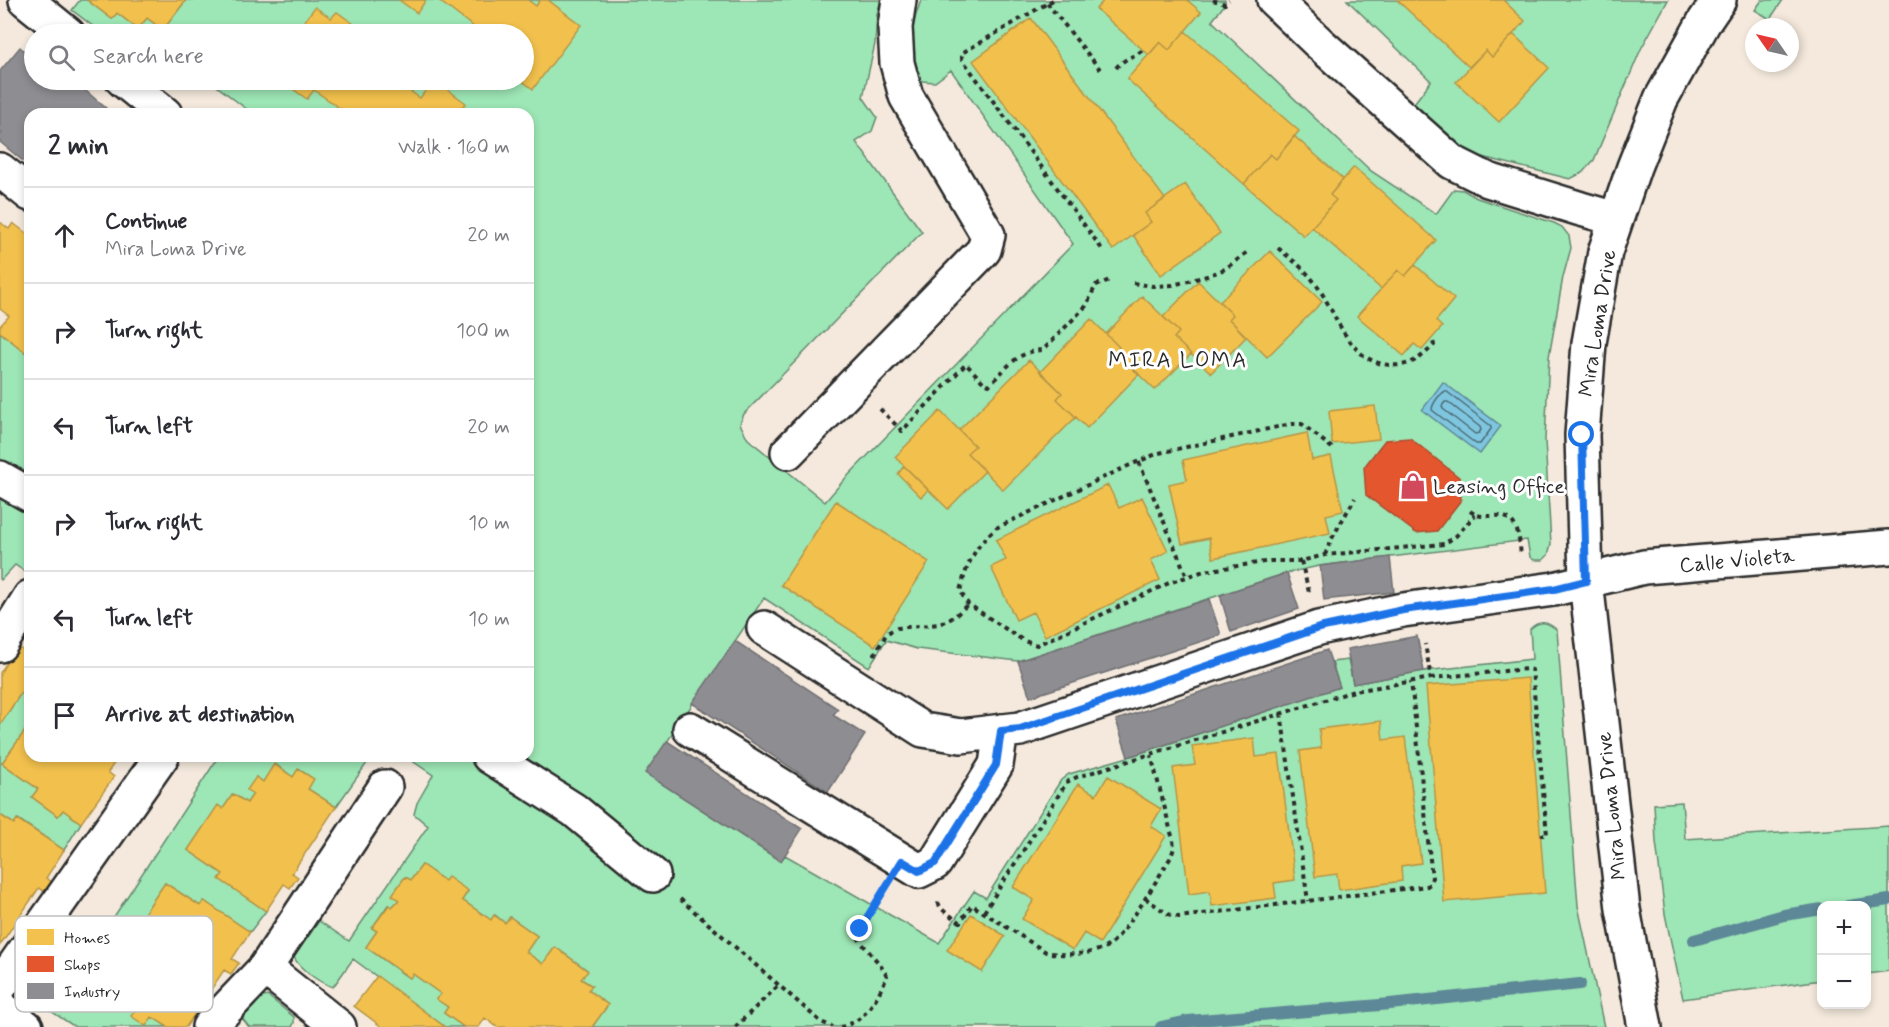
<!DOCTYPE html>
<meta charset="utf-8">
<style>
body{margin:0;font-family:Mynerve,sans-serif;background:#f2f2f3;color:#2b2b33}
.controls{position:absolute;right:18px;bottom:18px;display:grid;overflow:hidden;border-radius:12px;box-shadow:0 3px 9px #0003}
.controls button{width:54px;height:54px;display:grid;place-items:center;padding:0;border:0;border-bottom:2px solid #e1e1e2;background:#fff;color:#2b2b33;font:30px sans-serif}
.compass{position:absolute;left:1745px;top:18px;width:54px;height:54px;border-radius:50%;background:#fff;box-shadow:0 3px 9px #0003;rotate:304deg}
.stop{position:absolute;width:18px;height:18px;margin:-14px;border:4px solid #1a73e8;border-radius:50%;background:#fff}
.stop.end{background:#1a73e8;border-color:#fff;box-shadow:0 2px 6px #0008}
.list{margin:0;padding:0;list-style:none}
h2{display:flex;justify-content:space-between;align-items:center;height:78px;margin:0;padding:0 24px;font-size:26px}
h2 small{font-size:20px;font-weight:400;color:#7c7c81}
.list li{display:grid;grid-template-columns:39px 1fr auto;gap:18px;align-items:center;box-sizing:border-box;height:96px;padding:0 24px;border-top:2px solid #e1e1e2}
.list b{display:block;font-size:22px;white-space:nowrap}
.list p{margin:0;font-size:20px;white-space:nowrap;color:#7c7c81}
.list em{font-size:20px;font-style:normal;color:#7c7c81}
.icon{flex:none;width:33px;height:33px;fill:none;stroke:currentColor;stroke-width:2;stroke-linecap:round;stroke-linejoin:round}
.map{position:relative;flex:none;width:1889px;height:1027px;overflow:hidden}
.search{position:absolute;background:#fff;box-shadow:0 3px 9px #0003;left:24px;top:24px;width:510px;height:66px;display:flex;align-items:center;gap:15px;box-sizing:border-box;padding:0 21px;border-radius:33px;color:#7c7c81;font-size:22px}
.panel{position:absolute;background:#fff;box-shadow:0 3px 9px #0003;left:24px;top:108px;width:510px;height:654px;border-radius:18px}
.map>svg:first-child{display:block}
</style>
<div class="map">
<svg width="1889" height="1027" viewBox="0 0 1889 1027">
<rect width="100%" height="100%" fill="#f4e9dc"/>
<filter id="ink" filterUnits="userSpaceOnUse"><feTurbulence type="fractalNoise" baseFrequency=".0167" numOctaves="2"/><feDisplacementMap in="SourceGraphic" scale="12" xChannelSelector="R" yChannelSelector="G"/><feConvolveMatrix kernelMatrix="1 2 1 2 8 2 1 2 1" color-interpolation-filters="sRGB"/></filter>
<g filter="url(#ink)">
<path fill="#9de6b5" stroke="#648870" stroke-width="1.5" d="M80,0H87L112,19L117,13L138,29L147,18L163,30L186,0H881L877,14L875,44L863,97L877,117L872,131L856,142L922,232L744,414L740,424L748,439L825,502L843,481L1073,244L951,70L935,82L921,81C918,76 913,69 912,63C908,44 914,18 921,0H1225V4L1212,21L1371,171L1436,214L1454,189L1463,190L1477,198L1554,223L1562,227L1569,236L1571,248L1563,277L1549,357L1545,440L1551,544L1548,555L1543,560H1534L1530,557L1527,540L1319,566L1287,573L1018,661L917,649L886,640L869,667L764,598L646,773L780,861L785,855L939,943L974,891L986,898L1061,780L1069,774L1128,757L1339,687L1332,662L1348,660L1353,684L1424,671L1532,659L1530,629C1539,620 1547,621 1557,630L1578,906L1604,1027H592L608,1005L588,990L592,986L581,979L587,970L555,947L543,964L526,952L537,936L510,917L505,923L495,915L491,920L462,900L468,891L445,881L422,865L411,880L405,877L393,894L399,900L392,907L388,905L372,928L377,931L366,947L409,978L413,974L441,994L437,999L448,1007L444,1013L464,1027H445L353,959L333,987C320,983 299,969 294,957L319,921L349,941L428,826L414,814L417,803L433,775L405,756H528V114H253L209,80H524V34H103L72,10Z
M1347,0H1668L1641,49L1594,160L1582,173L1570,179L1471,154L1455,145L1412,106L1431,81Z
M1762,0H1783L1770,19L1755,10Z
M0,332L30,356V575L15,565L1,580L0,579Z
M30,679V724L2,763L38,789L32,797L58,816L63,810L81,823L64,850L18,819L14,824L0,815V725Z
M219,756H372L336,807L308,789L313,779L299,769L293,777L275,764L263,782L256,777L253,794L247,803L233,794L223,809L218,806L188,850L223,874L220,879L266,911L250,932L204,901L200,906L165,883L135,927L139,930L129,945L143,955L137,964L131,960L123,973L129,977L118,994L168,1027H75L31,998L27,992L31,987L57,1004Z
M1682,802L1685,839L1889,826V971L1867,974L1866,906H1822L1821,980L1683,999L1665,914L1656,842L1654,804Z
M268,996L294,1017V1023L292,1027H249L242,1018L259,998Z"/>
<path fill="#7ec6df" stroke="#5d8897" stroke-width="1.5" d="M1443,382L1501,426L1480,454L1422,410Z"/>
<path fill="#f2c14e" stroke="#b69444" stroke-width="1.5" d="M87,0H186L163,30L147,18L138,29L117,13L112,19Z
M399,0H426L417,13Z
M438,0H528L536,6L540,0H548L581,25L533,89L521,80H524V34H483Z
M1104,0H1187L1201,12L1169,50L1160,42L1149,55L1096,9Z
M1397,0H1503L1525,21L1492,57L1486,50L1469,67Z
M315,7L331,18L337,12L368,34H295Z
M1031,18L1165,199L1145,213L1151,222L1113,250L973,61Z
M1185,31L1299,131L1276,159L1270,154L1244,184L1127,79L1160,42L1169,50Z
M1513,34L1549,68L1499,122L1456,82L1486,50L1492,57Z
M280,80H394L420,98L434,80L466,103L462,107L472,114H348L314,90L307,99Z
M1294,136L1343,179L1330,195L1336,200L1304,236L1244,184L1270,154L1276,159Z
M1354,167L1436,240L1405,276L1398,270L1381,289L1312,227L1336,200L1330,195Z
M1185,184L1220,233L1161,275L1133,235L1151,222L1145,213Z
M0,222L9,229L13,223L30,236V356L0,332V326L9,316L0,309Z
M1270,251L1322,302L1267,357L1229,319L1233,315L1220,302Z
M1415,265L1454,299L1436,321L1442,327L1422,350L1414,344L1404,356L1357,316L1398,270L1405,276Z
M1198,281L1233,315L1229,319L1246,337L1211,373L1174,338L1179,332L1163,317Z
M1142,296L1179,332L1174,338L1191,354L1155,390L1115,352L1119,347L1106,334Z
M1091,319L1119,347L1115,352L1139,374L1087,428L1057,399L1062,393L1040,372Z
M1029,360L1062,393L1057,399L1076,417L1003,490L967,453L975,446L959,430Z
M1375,406L1379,439L1332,444L1329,411Z
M940,411L975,446L967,453L985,471L948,509L895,457Z
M1307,433L1312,460L1331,456L1343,511L1326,515L1330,533L1213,558L1209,538L1182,544L1169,484L1187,480L1183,460Z
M904,466L928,490L921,497L898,474Z
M1108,485L1119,508L1142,497L1168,551L1151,560L1160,580L1045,636L1033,612L1016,620L991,567L1006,560L996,540Z
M836,501L929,562L875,646L781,585Z
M17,646L30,655V679L0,725V673Z
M1528,678L1545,893L1444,902L1426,686Z
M1381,721L1383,740L1405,737L1421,863L1401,866L1402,881L1339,890L1337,874L1315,877L1300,751L1321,748L1319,729Z
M30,724V756H119L108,772L114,777L81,823L63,810L58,816L32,797L38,789L2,763Z
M1254,738L1256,757L1279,754L1295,880L1274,883L1276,898L1212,906L1210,891L1189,894L1173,768L1195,765L1192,746Z
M274,764L293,777L298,769L314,779L308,789L336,807L292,873L298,877L290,888L284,884L266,911L219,879L223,874L188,850L218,805L223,809L233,794L247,803L253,794L247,790L256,777L263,782Z
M1108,776L1161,809L1151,826L1166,836L1100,943L1084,933L1073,950L1022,919L1034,900L1013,887L1078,784L1096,795Z
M0,815L14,824L17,819L64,850L46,878L52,882L45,892L39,888L0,945Z
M422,865L445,881L448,877L468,891L462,900L491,920L494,915L505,923L510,917L537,936L526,952L543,964L555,947L588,971L581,979L592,986L588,990L608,1005L592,1027H497L485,1018L479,1027H464L444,1013L448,1007L436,999L441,994L413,974L410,978L366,947L377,931L372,928L389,905L392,907L399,900L392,895L405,877L411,880Z
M165,883L200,906L204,901L250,932L232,959L239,963L231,974L224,970L186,1027H168L152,1017L146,1026L131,1016L137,1007L117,994L129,977L122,973L131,960L137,964L143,955L129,945L139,930L135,927Z
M971,914L1005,936L982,972L947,950Z
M377,976L445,1027H382L354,1006Z"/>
<path fill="#e4572e" stroke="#ac4a2d" stroke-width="1.5" d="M1410,438L1460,478L1461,500L1437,531L1416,533L1366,495L1364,467L1385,440Z"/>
<path fill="#8d8d92" stroke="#707073" stroke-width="1.5" d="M20,47L34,59V80H73L106,108L101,114H30V167L0,142V135L2,133L0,131V71Z
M1390,557L1394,592L1324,600L1320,566Z
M1287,573L1299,609L1231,632L1220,595Z
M1209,599L1221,635L1030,697L1018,661Z
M1417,636L1424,671L1353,684L1347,649Z
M735,641L838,709L833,715L865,735L828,792L692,703Z
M1327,650L1340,687L1128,757L1116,720Z
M667,741L802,829L781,861L645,773Z"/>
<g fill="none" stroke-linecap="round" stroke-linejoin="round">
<path stroke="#4c6973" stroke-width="1.5" d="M1446,391L1491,426V429L1480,444H1476L1432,410C1432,404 1440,393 1446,391Z
M1445,402H1448L1480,427L1481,430L1479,433L1475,434L1443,409L1442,406Z"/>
<path stroke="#5d8897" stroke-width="12" d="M1848,906L1889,900
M1694,940L1784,915L1822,909
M1161,1027L1188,1021L1380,1005L1580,984"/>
<defs>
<path id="minor" d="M26,0L68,34
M1274,0L1319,43L1452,162L1488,180L1581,209L1616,219
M123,80L165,114
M0,170L30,194
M788,452L984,250L988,235L906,96L897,63L895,27L899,0
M0,478L30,495
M764,628L923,730L961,736L1020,729L1319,628L1403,610L1554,589L1644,567L1889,547
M0,645L30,597
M690,729L919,871L935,863L996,765L1001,731
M489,756L574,810L653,875
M265,968L339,1027
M0,986L162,756
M0,1007L26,1027
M209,1027L265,968L385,787
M1645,1027L1623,909L1586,581L1582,435L1589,343L1605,252L1634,167L1661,99L1704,22L1719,0"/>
</defs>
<use href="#minor" stroke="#2b2b2b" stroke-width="38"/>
<path stroke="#2b2b2b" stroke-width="4" stroke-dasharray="4.5 4.5" stroke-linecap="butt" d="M1053,0L962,53V59L1102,249
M1213,0L1225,4L1229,0
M1047,3L1103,73
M1116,68C1124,58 1134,57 1143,50
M1278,248C1291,259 1305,269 1315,283C1337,312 1347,362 1390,365C1410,367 1421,358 1434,345L1432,338
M1133,283L1152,286L1173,285L1207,276L1225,269L1249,251
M880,409L902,431L966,364L984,383L989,385C1007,368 1017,351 1043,350L1086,306L1096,285L1110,280
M1332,448L1302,424H1291L1159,453L1128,466L996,528C974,547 967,564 960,591L968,604L1024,641L1037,645L1169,583L1204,571L1271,561H1301L1325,555L1444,544L1456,536L1475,515
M1139,462L1187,577
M1470,511C1478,517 1482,516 1492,516C1519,513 1519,537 1521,556
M1325,555L1331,540L1355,498
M1301,561L1309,592
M874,655L887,633L897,628L940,624L954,617L968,604
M1431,678L1527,669L1532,670L1547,835H1541
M1281,713L1308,901
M1145,898L1168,914L1179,917L1427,886L1430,884L1432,878L1411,681
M680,899L821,1022L833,1027
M938,902C941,912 952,916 960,922L972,905L1046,952C1064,956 1089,955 1106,947C1124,938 1158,877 1171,857L1174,848L1173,840L1151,755
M984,912L1067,782L1077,777L1354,691L1431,678L1425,644
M735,1027L779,985
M840,1027C844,1026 850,1024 854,1022C870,1013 880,992 887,976C879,961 868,952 859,939L860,929L883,892"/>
<use href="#minor" stroke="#fff" stroke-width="33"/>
</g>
</g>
<g fill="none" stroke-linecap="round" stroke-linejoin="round" filter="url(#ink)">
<path stroke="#1a73e8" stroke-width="8" d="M860,929L902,861L919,871L935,863L996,765L1001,731L1020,729L1319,628L1403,610L1554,589L1586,581L1582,435"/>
</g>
<defs>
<symbol id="shop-bare" viewBox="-9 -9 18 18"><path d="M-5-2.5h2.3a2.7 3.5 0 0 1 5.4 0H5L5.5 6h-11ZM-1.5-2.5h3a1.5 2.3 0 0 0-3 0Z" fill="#d1495b" stroke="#fff" stroke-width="2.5" paint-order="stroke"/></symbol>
</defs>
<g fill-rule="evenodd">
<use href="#shop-bare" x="1394" y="467" width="38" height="38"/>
</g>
<g text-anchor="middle" stroke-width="6" stroke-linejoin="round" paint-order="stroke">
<g font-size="21" fill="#2b2b2b" stroke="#fff">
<text transform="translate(1597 323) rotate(-81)" y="7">Mira Loma Drive</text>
<text transform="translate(1737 560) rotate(-5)" y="7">Calle Violeta</text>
<text transform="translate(1611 806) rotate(-96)" y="7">Mira Loma Drive</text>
</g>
<g font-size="21" fill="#2b2b2b" stroke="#fff" text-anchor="start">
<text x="1433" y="493">Leasing Office</text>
</g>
<g font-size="22" letter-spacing="1.5" fill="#2b2b2b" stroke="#fff">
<text x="1178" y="367">MIRA LOMA</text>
</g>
</g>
<rect x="15" y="916" width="198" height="96" rx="9" fill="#fff" stroke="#bfbfbf" stroke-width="1.5"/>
<rect x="27" y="929" width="27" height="16" fill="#f2c14e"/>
<rect x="27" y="956" width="27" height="16" fill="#e4572e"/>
<rect x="27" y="983" width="27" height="16" fill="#8d8d92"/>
<g font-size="16" fill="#2b2b2b">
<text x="64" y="943">Homes</text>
<text x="64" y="970">Shops</text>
<text x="64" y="997">Industry</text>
</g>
</svg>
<div class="controls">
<button>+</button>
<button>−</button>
</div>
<svg class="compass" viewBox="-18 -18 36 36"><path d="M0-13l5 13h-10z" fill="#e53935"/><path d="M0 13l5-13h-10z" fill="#7c7c81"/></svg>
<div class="stop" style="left:1582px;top:435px"></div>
<div class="stop end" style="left:860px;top:929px"></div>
<div class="search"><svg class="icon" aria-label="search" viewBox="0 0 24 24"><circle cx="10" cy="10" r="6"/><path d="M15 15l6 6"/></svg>Search here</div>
<section class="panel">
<h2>2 min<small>Walk · 160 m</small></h2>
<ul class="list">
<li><svg class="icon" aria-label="ahead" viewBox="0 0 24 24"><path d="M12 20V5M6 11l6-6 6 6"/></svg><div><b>Continue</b><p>Mira Loma Drive</p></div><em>20 m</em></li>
<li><svg class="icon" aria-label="right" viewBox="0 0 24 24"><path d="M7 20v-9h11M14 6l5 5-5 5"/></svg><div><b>Turn right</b></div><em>100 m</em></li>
<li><svg class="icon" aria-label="left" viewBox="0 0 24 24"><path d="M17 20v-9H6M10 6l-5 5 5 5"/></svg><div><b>Turn left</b></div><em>20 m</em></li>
<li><svg class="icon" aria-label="right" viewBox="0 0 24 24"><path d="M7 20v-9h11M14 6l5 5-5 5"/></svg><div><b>Turn right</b></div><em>10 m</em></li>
<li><svg class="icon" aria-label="left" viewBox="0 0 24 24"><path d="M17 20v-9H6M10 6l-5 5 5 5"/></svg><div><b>Turn left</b></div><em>10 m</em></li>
<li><svg class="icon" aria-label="arrive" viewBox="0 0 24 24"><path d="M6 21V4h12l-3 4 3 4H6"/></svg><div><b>Arrive at destination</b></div></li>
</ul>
</section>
</div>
